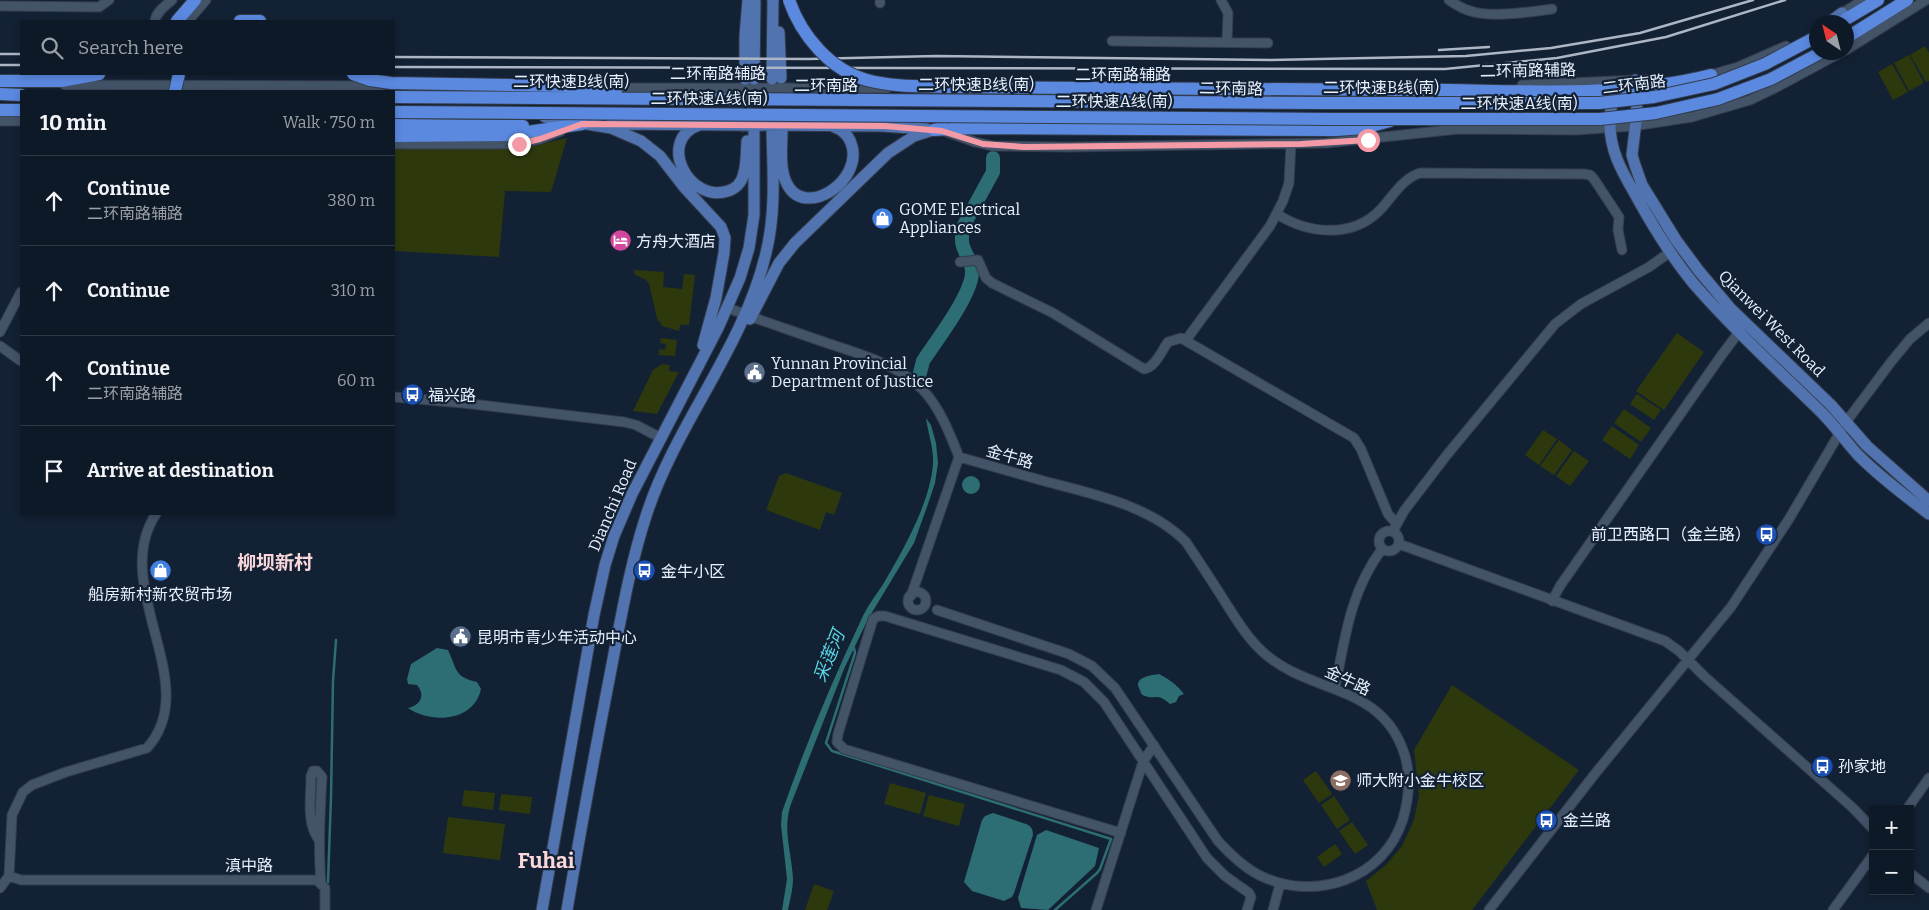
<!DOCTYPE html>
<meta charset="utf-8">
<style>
body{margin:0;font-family:Bitter,"Noto Sans SC",serif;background:#17222f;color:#f1f3f6}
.controls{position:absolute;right:15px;bottom:15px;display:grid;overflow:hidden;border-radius:0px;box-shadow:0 2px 8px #0003}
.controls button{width:45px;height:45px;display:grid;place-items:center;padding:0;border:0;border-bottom:1px solid #2e3844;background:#0e1927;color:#f1f3f6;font:25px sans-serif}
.compass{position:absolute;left:1809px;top:15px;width:45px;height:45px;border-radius:50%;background:#0e1927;box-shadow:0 2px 8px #0003;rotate:325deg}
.stop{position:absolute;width:15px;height:15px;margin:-11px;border:4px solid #f49aa6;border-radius:50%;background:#fff}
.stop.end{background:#f49aa6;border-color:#fff;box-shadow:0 1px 5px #0008}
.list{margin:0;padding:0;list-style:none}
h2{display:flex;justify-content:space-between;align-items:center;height:65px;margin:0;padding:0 20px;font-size:21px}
h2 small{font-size:16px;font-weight:400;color:#9ba0a7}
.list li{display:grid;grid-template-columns:32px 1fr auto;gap:15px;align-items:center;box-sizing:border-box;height:90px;padding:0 20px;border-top:1px solid #2e3844}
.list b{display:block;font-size:19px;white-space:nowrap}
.list p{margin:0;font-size:16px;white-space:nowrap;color:#9ba0a7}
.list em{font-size:16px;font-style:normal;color:#9ba0a7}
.icon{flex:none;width:28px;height:28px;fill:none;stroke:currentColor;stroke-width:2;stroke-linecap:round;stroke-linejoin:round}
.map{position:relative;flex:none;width:1929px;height:910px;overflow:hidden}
.search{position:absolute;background:#0e1927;box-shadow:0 2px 8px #0003;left:20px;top:20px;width:375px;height:55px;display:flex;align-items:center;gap:12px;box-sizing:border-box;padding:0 18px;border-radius:0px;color:#9ba0a7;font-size:19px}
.panel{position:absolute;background:#0e1927;box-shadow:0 2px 8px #0003;left:20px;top:90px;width:375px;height:425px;border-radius:0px}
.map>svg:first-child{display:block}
</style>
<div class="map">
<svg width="1929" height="910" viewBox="0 0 1929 910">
<rect width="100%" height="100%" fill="#132134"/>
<path fill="#2d390d" d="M1925,46L1929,53V81L1926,82L1910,55Z
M1909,55L1924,83L1909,91L1894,63Z
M1892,64L1908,92L1893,100L1878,72Z
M567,138L551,192L505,191L499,257L394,251V148L519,149Z
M634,270L664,272L663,287L682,289L684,274L695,275L689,325H680L679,331L662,326L657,318L649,284L646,280L634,274Z
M1677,333L1704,352L1664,410L1636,391Z
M661,338L677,340L675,356L659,355V349L665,350L666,344L660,343Z
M662,364L670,365L669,371L679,372L657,414L633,411L653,370Z
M1637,394L1661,410L1654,420L1630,404Z
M1624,409L1651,428L1641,442L1614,423Z
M1612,426L1639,445L1630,459L1602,440Z
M1543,430L1557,439L1539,465L1525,455Z
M1559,440L1572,450L1554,475L1540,466Z
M1574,451L1589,461L1570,486L1556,476Z
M786,473L842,493L834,515L826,512L820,530L766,510L779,476Z
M1452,685L1579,770L1472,910H1377L1366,881L1386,865L1402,846L1414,820L1419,795L1414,750Z
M1316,771L1332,794L1319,803L1303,780Z
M890,783L926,793L920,814L884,804Z
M464,790L495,793L493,810L462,806Z
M501,794L532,797L530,814L499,810Z
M929,795L965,804L959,826L923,816Z
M1334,796L1350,820L1337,829L1321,805Z
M448,817L505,824L500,860L443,853Z
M1352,822L1368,845L1355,854L1339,831Z
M1335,844L1342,854L1324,867L1317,857Z
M814,884L834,891L827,910H805Z"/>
<path fill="#2d6d74" d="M926,418L931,425L936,443L938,463L935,483L928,504L914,543L868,619L844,669L791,804C782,829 792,854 793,879C793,889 790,900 788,910H782L787,879L781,825L782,812C805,746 832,681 862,618C867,607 875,596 882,586C902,552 930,504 933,464C934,448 928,434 926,418Z
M962 485a9 9 0 1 1 18 0a9 9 0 1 1-18 0Z
M437,648L448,650C457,669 454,677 477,682L481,689C474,722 431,724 408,708C420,705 426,696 417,685L408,684L407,679L411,664Z
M1159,674C1169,679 1177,685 1184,694L1179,696L1176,702L1170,704C1157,692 1156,700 1145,696C1141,695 1141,693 1140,690C1132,678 1150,675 1159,674Z
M993,813L1026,824C1031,826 1033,829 1033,835L1014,893L1012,897L1004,901L972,891L964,882L982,820L985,816Z
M1046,830L1099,848L1095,866L1048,910L1021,908L1018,898L1037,835Z"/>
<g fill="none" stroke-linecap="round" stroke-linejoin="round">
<path stroke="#2d6d74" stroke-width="2.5" d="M854,648L855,653L826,743L832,751L1111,839L1100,869L1097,873L1055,910
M328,882L331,797L333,681L336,640"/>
<path stroke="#2d6d74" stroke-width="14" d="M920,373L923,361C936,341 971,296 972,273C973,255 956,252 964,225L993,172V158"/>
<path stroke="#334052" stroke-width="11" stroke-dasharray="11 5.5" stroke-linecap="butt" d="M745,91L747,132"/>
<defs>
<path id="minor" d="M1221,0L1228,13L1227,42
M1449,0C1456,5 1465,10 1474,12C1493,17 1532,12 1552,9
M880,3V0
M0,6L99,7L109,0
M1838,16L1863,0
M155,21C156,12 165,6 172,0
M188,21L206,0
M1112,41L1268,43
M1846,50L1926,0
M1707,76L1738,67L1786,46
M65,85L382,86
M1522,85L1659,79
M610,88H887
M0,121H21
M947,132L975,142L993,146L1068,147L1326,143L1458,129L1576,130L1633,126L1692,117L1750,100L1777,87L1842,52
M394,144H519L540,139L561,131
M1277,214C1308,234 1353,239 1381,209C1394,195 1402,179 1420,173L1584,174L1590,175L1594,179L1619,217L1618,230L1622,250
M960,262L978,260L986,278L992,283L1053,313L1144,369C1155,368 1162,350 1168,342L1181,338L1354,438L1361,449L1388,514L1397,524
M728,308C759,320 790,330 821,341C856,353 897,363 923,390C940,408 950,434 959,457L911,596
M0,332L21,292
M1186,340L1270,226L1283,201L1289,183L1291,144
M0,346L21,361
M394,397L463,403L624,422L636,425L661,438
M1379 541a10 10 0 1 1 20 0a10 10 0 1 1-20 0Z
M1393,531L1404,511L1446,456L1555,324L1581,304L1649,267L1670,252
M1399,544L1665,641L1679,651L1704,676L1853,808L1873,829
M908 601a9 9 0 1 1 18 0a9 9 0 1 1-18 0Z
M1552,601L1560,586L1721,356L1739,332
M937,610L1069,654L1092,666L1115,688L1218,841C1230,854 1244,868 1261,876C1316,902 1384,879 1403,819C1409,798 1411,777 1405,756C1383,683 1311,695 1264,653C1249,640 1238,622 1227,605C1214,584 1200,563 1186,542C1150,505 1092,494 1044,481C1015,473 987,465 959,457
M1335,688C1345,638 1350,592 1382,549
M1907,809L1929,778
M1121,833L844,749L837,742L838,734L873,619L878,616H885L1061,670L1084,682L1104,702L1207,858L1225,876L1249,893L1251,897L1247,910
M319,840C306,823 311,798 311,776L313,771H317L322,777C320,812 318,848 321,883
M1910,873L1929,888
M9,876L21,880H317L325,888V910
M0,888L9,876L12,815L23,792L32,785L66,772L147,748C205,684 108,586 156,514
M1096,910L1143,762L1154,745
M1273,910L1280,884
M1489,910L1594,775L1731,607L1789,519L1846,422L1891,362L1910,339L1929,323
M1833,910L1873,855"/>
<path id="major" d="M1830,22L1842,13
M779,32L781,78
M745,79V36L748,0
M754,79L755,2
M772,79L773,0
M1635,80L1637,113L1632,155L1635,165L1642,185L1676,240L1699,271L1731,309L1831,405L1867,446L1929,501
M1618,96C1610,102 1611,111 1610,120C1609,149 1621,170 1635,194C1652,225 1671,256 1693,283C1733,329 1778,370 1822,413C1835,426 1846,442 1859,456C1880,477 1905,496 1929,514
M545,117L611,128L641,141L660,156L684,187L721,227L725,238L724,253L716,298L703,345
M611,124L881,126L927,129
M699,125C656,140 689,204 728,191C735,189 741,183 743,176C747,165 746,153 747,141
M782,131C782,148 779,169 787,184C805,220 865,180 851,143C848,134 841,129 832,126
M750,319L779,263L795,243L888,153L914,136L942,127
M542,910L594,615L605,565L614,536L632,494L718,328L740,278L749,248L754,215V131
M567,910C580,833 594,757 609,680C620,624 629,567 647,513C677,422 744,347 766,253C776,212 773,172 772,131"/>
<path id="highway" d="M177,21L195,0
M240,21H260
M1841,22L1878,0
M1846,38L1907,0
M0,81H61L99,74
M1394,90C1499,88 1608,101 1711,75
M0,94L21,95
M0,110H21
M394,125L523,126
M934,130L971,128L1336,130L1364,128L1390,121
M394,136L507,135L582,124"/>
</defs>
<use href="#minor" stroke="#343d4d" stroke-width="11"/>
<use href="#major" stroke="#343d4d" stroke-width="13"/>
<use href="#highway" stroke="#343d4d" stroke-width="14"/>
<use href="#minor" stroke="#435368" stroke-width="9"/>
<use href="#major" stroke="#5173b0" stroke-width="11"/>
<use href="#highway" stroke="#5b89e0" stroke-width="12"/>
<path stroke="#acb6c5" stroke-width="2.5" d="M1439,50L1489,47
M0,54H21
M394,57L808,59L936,56L1271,60L1466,56L1551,48L1640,33L1753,0
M0,65H21
M394,67L1445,69L1557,58L1666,37L1785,0"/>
<defs>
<path id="highway-bridge" d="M789,0C801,35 830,70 867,80C893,87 921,86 947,87L1405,90
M353,74L370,80L391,83L567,86L616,91
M175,91L179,74
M394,97L1328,103H1599L1654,97L1714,84L1765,64L1816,37
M394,112L1328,119H1600L1656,113L1718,99L1771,79L1822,52"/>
</defs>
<use href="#highway-bridge" stroke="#343d4d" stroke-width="14" stroke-linecap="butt"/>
<use href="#highway-bridge" stroke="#5b89e0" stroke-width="12"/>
</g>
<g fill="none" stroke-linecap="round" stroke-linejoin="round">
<path stroke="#f49aa6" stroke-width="6" d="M519,144L540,139L582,124L885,126L942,131L983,144L1024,147L1301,144L1368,140"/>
</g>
<defs>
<symbol id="shop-disc" viewBox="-11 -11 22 22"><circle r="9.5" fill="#3f7fe0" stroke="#132134"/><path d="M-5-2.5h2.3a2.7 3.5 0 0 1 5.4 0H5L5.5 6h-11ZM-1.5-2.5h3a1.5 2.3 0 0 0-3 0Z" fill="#fff"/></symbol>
<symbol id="hotel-disc" viewBox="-11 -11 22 22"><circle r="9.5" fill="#d1479c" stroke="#132134"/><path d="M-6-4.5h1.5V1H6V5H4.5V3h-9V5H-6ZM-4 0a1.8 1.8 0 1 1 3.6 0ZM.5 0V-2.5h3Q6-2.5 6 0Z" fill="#fff"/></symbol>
<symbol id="civic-disc" viewBox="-11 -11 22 22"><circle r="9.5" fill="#5c6f8a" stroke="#132134"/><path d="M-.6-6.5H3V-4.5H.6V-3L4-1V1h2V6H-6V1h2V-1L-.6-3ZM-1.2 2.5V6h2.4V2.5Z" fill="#fff"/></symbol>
<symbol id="bus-disc" viewBox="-11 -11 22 22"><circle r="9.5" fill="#1a4fb4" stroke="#132134"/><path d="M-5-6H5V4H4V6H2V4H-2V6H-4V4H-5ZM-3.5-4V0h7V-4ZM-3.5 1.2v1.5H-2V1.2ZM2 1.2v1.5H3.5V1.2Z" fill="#fff"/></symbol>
<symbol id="school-disc" viewBox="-11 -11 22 22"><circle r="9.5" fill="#8d6e63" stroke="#132134"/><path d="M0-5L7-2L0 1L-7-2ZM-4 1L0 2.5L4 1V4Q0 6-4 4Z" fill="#fff"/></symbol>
</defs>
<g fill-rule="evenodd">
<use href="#shop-disc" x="870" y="206" width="25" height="25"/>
<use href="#hotel-disc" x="608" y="228" width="25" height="25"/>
<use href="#civic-disc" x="742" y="360" width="25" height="25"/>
<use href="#bus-disc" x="400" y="382" width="25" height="25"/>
<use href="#bus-disc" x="1754" y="522" width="25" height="25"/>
<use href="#shop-disc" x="148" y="558" width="25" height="25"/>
<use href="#bus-disc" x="632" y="558" width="25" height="25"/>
<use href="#civic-disc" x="448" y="624" width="25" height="25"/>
<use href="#bus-disc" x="1810" y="754" width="25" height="25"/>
<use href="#school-disc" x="1328" y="768" width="25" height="25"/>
<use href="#bus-disc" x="1534" y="808" width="25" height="25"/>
</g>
<g text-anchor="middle" stroke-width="4.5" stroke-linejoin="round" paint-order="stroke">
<g font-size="16" fill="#e7f0fd" stroke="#132134">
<text transform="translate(1528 70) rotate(-1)" y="6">二环南路辅路</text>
<text x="718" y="79">二环南路辅路</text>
<text x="1123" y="80">二环南路辅路</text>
<text x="571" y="87">二环快速B线(南)</text>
<text x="976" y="90">二环快速B线(南)</text>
<text transform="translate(1634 84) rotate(-7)" y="6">二环南路</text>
<text x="826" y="91">二环南路</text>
<text x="1381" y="93">二环快速B线(南)</text>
<text transform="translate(1231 88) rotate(1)" y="6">二环南路</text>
<text x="709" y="104">二环快速A线(南)</text>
<text x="1114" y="107">二环快速A线(南)</text>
<text x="1519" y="109">二环快速A线(南)</text>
<text transform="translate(1772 323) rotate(45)" y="6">Qianwei West Road</text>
<text transform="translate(1010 456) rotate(16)" y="6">金牛路</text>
<text transform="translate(612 505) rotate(-67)" y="6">Dianchi Road</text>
<text transform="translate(1348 680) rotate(25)" y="6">金牛路</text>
<text x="249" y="871">滇中路</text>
</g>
<g font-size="16" fill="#e7f0fd" stroke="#132134" text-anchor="start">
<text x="899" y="215">GOME Electrical<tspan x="899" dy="18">Appliances</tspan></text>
<text x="636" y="247">方舟大酒店</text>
<text x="771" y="369">Yunnan Provincial<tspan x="771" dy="18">Department of Justice</tspan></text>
<text x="428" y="401">福兴路</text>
<text x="1751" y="540" text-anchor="end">前卫西路口（金兰路）</text>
<text x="661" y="577">金牛小区</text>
<text x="160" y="600" text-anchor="middle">船房新村新农贸市场</text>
<text x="477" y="643">昆明市青少年活动中心</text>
<text x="1838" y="772">孙家地</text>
<text x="1356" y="786">师大附小金牛校区</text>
<text x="1563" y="826">金兰路</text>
</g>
<g font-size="18" font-style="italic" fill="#59d7e4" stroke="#132134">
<text transform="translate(829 656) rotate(-68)" y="6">采莲河</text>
</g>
<g font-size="19" font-weight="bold" fill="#fad7da" stroke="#132134">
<text x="275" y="569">柳坝新村</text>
</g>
<g font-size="21" font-weight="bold" fill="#fad7da" stroke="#132134">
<text x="546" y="868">Fuhai</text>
</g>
</g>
</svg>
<div class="controls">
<button>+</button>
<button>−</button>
</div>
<svg class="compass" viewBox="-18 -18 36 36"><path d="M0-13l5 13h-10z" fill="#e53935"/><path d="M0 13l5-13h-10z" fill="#9ba0a7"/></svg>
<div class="stop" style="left:1368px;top:140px"></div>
<div class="stop end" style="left:519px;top:144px"></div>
<div class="search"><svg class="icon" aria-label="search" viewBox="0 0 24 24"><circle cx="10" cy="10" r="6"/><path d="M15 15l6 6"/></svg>Search here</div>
<section class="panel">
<h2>10 min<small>Walk · 750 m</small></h2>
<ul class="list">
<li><svg class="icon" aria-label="ahead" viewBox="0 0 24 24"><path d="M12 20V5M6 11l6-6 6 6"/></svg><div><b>Continue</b><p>二环南路辅路</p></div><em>380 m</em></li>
<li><svg class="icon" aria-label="ahead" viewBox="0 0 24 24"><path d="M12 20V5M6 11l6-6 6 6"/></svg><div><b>Continue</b></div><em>310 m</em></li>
<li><svg class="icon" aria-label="ahead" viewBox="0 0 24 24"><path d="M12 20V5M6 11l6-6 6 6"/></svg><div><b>Continue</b><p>二环南路辅路</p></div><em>60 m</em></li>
<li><svg class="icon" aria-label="arrive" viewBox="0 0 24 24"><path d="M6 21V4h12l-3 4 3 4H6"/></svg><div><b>Arrive at destination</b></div></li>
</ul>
</section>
</div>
